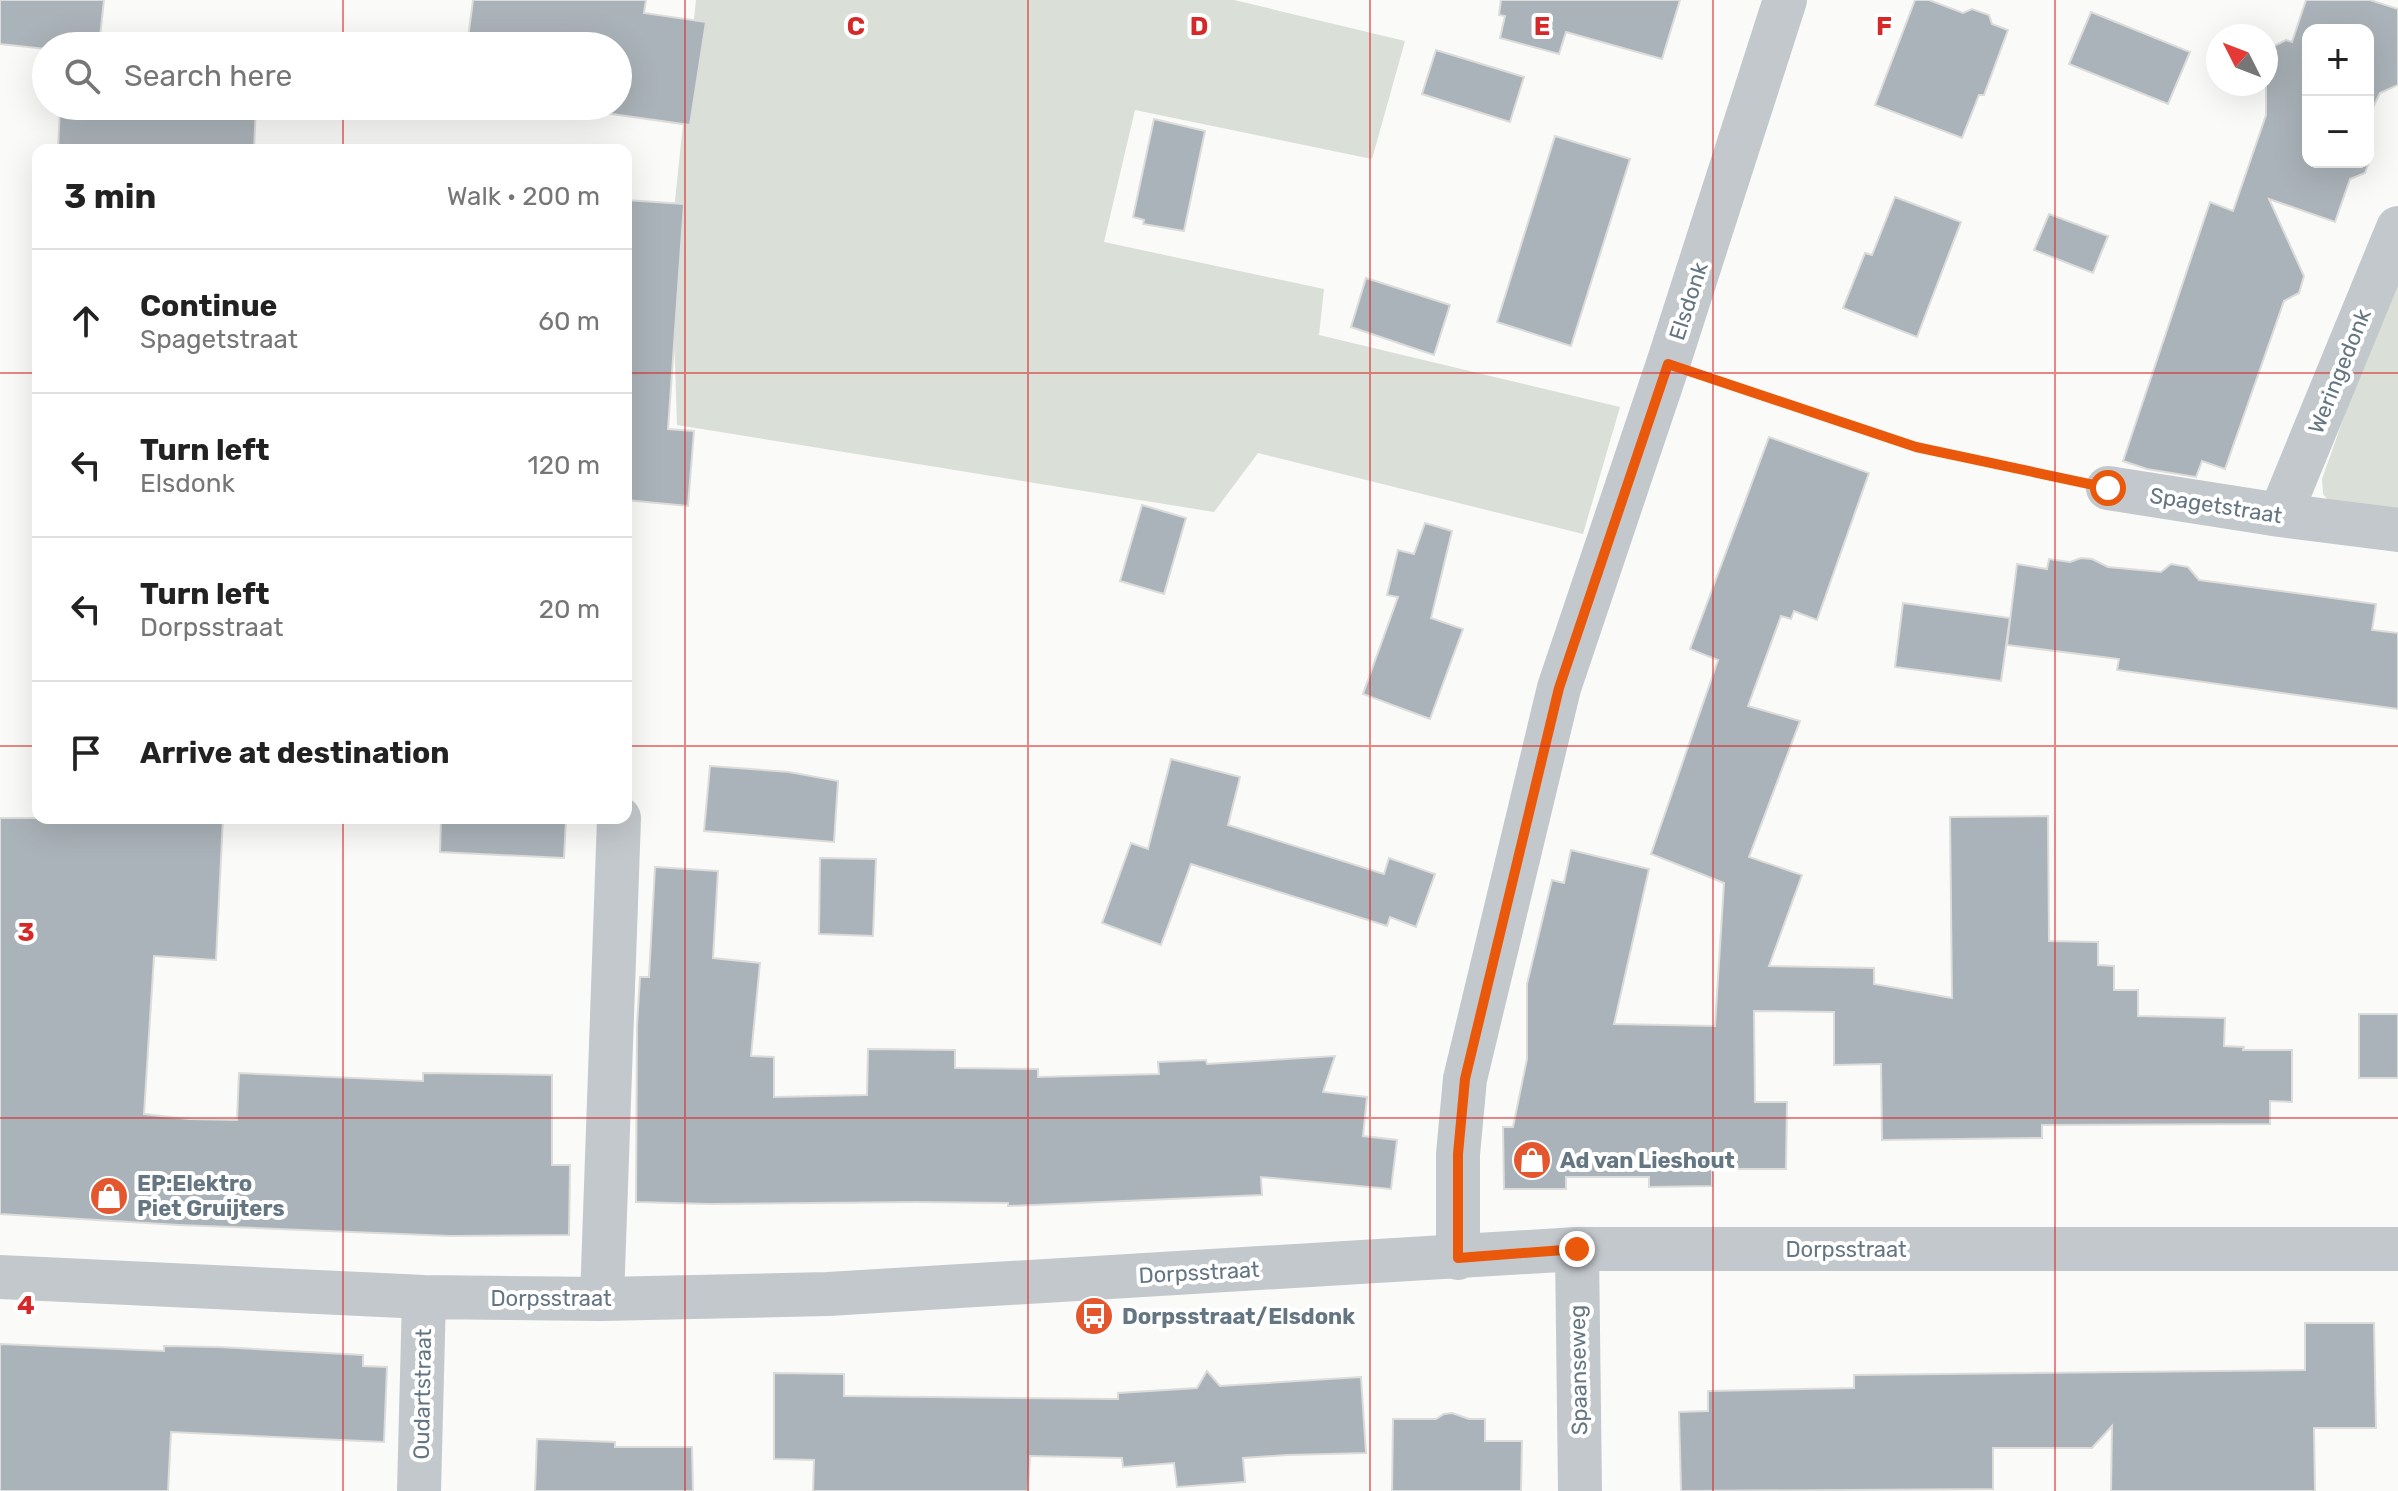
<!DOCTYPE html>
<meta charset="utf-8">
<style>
body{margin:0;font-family:Rubik,sans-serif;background:#f2f2f2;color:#222}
.controls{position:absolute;right:24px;top:24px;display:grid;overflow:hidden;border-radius:16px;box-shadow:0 8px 32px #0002}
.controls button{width:72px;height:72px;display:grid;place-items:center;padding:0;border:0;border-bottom:2px solid #e0e0e0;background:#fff;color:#222;font:40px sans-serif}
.compass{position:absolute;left:2206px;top:24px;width:72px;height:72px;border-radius:50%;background:#fff;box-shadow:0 8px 32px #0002;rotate:312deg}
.stop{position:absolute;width:24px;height:24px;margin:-18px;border:6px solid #ea580c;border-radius:50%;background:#fff}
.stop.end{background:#ea580c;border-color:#fff;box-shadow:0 2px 8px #0008}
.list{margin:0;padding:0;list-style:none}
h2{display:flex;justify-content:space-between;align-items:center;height:104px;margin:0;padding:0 32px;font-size:34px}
h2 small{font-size:26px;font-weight:400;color:#767676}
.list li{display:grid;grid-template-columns:52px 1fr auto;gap:24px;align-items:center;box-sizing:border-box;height:144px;padding:0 32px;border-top:2px solid #e0e0e0}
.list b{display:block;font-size:30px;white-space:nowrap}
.list p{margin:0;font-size:26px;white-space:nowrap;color:#767676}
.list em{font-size:26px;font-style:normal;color:#767676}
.icon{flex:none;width:44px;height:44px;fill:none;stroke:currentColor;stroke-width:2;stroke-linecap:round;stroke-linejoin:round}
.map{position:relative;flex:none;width:2398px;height:1491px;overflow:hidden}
.search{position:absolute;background:#fff;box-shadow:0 8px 32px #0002;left:32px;top:32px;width:600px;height:88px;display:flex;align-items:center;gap:20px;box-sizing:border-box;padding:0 28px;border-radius:44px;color:#767676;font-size:30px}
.panel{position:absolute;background:#fff;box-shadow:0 8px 32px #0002;left:32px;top:144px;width:600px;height:680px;border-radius:16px}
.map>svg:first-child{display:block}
</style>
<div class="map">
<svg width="2398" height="1491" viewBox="0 0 2398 1491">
<rect width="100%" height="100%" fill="#fafaf8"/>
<path fill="#dadfd7" d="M696,0H1234L1405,41L1372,159L1135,110L1104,242L1324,289L1319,335L1620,407L1583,534L1258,453L1214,512L677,425L671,239Z
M2398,276V522L2341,514L2323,494L2322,479L2389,289Z"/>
<path fill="#aab3b9" stroke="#dcdcda" stroke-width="2" d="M0,0H104L99,46H46V49L0,44Z
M473,0H646L644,13L706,22L690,125L555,106H618V46H467Z
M1501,0H1680L1662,59L1566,32L1559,54L1500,38L1505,16L1499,15Z
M1915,0H1929L1963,13L1972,9L1989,15L1992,24L2008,30L1984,95H1979L1962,138L1875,105Z
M2306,0H2370L2398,9V85L2380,93L2368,118V30H2308V162H2368V151L2371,156L2365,173L2350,179L2335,222L2269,199L2304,276L2299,293L2284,301L2225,469L2202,461L2196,477L2147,469L2123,461L2210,202L2233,211L2266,115V50L2286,40L2292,42Z
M2091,12L2190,52L2168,104L2069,64Z
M1436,50L1524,77L1510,122L1422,94Z
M60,106H256L254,150H58Z
M1154,119L1205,131L1184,231L1143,224L1144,220L1133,217Z
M1555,136L1630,159L1571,346L1497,322Z
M1895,197L1961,222L1917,337L1843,308L1865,253L1872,255Z
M626,200L684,204L668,429L694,431L688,506L626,500Z
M2049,214L2108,236L2093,273L2034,250Z
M1366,278L1450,305L1434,355L1351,327Z
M1769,437L1869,473L1817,620L1794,611L1791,619L1781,616L1748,706L1800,721L1749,857L1802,875L1769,966L1874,968V984L1952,998L1950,817L2048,816L2049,941L2098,942V965L2114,966V990H2138V1016L2225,1018L2224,1046L2244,1047L2243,1050H2292V1102L2270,1101V1124L2042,1125V1138L1882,1140L1881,1064L1834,1065V1012L1754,1011L1755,1102H1787L1786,1169H1712V1186L1649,1187V1177H1566V1189H1504L1503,1127H1513L1527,1059V984L1552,880L1564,883L1571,850L1649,869L1614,1024L1715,1026L1724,883L1651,854L1718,660L1690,649Z
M1142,505L1186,518L1164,594L1120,581Z
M1425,523L1452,531L1431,618L1463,629L1430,719L1363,694L1398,597L1387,595L1398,550L1414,554Z
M2081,558L2092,559L2108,567L2161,572L2171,564L2188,567L2199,580L2376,604L2372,630L2398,633V709L2117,670L2119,659L2007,645L2017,564L2047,569L2049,559L2070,562Z
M1903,603L2010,618L2001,681L1895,667Z
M1171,759L1240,777L1228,825L1384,874L1389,858L1435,874L1416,927L1390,917L1387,926L1191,864L1161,945L1102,923L1131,843L1148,849Z
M710,766L789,772L838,781L834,842L704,831Z
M0,818H223L216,960L154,956L144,1114L189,1119L237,1120L239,1073L423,1081V1073L552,1075V1165H570L569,1235L451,1236L179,1225L0,1214Z
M441,818H566L564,858L440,852Z
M820,858L876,859L873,936L819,934Z
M655,867L718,871L713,958L760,963L751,1056L774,1057V1097L867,1095L868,1049L955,1050V1068L1038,1069V1077L1159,1074L1158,1062L1206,1060L1207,1064L1335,1056L1323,1092L1367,1097L1363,1136L1397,1140L1391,1189L1261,1177L1262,1195L1008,1206V1203L916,1202L709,1204L636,1202L637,1026L640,977H649Z
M2359,1014H2398V1078H2359Z
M2305,1323H2374L2376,1428H2314L2315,1491H2111L2112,1426L2092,1448H1993V1489L1681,1491L1679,1412L1708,1411V1391L1854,1388V1375L2305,1370Z
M0,1344L164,1351V1346L218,1347L363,1355V1366L387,1367L384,1442L171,1432L168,1491H0Z
M1207,1371L1220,1386L1361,1377L1366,1453L1287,1455L1243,1458L1245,1482L1177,1487L1174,1463L1123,1467L1122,1458L1030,1456L1028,1491H813L814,1460L774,1459V1373L844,1374V1396L1118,1399V1393L1197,1388Z
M1452,1413L1469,1419H1485V1441H1522L1521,1491H1392L1393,1419H1436L1444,1414Z
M537,1439L615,1442V1447H692L693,1491H535Z"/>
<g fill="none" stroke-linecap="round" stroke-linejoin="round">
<path stroke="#bbbfc2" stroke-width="5" stroke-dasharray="4 4" stroke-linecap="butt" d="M1712,379L1916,447L2060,478"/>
<path stroke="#c3c8cc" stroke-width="44" d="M2108,488L2280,515L2398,530
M2280,515L2398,228
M1577,1249L1580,1491
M1458,1258V1154L1465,1079L1559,688L1668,364L1785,0
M0,1277L424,1297L602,1299L828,1294L1577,1249H2398
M602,1299L619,818
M419,1491L424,1297"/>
</g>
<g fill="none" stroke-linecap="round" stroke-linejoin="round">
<path stroke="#ea580c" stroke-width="10" d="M1577,1249L1458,1258V1154L1465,1079L1559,688L1668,364L1916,447L2108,488"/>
</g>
<path fill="none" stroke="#d62828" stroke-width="2" stroke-opacity="0.55" d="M343,0V46M685,0V1491M1028,0V1491M1370,0V1491M1713,0V1491M2055,0V1491M343,106V150M0,373H38M626,373H2398M0,746H38M626,746H2398M343,818V1491M0,1118H2398"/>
<defs>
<symbol id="shop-disc" viewBox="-11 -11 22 22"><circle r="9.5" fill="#e4572e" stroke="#fff"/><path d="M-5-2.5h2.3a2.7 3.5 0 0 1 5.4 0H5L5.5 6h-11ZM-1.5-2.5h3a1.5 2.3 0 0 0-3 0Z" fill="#fff"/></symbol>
<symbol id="bus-disc" viewBox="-11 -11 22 22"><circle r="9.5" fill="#e4572e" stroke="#fff"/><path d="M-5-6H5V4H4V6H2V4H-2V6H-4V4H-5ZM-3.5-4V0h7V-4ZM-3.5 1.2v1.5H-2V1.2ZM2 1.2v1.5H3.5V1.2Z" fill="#fff"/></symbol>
</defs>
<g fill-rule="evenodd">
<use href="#shop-disc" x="1510" y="1138" width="44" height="44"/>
<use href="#shop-disc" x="87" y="1174" width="44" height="44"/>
<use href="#bus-disc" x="1072" y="1294" width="44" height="44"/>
</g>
<g text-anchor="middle" stroke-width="8" stroke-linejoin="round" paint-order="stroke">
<g font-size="22" fill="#657683" stroke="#fff">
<text transform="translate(1688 301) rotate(-72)" y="8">Elsdonk</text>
<text transform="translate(2339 371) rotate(-68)" y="8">Weringedonk</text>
<text transform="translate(2216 505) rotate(9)" y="8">Spagetstraat</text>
<text x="1846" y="1257">Dorpsstraat</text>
<text transform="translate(1199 1272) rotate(-3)" y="8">Dorpsstraat</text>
<text x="551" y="1306">Dorpsstraat</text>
<text transform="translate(1578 1370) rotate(-91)" y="8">Spaanseweg</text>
<text transform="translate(422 1394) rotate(-89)" y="8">Oudartstraat</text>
</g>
<g font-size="22" font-weight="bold" fill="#657683" stroke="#fff" text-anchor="start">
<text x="1560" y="1168">Ad van Lieshout</text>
<text x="137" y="1191">EP:Elektro<tspan x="137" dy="25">Piet Gruijters</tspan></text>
<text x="1122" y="1324">Dorpsstraat/Elsdonk</text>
</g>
</g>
<g font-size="26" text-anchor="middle" font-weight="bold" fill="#d62828" stroke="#fff" stroke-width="8" stroke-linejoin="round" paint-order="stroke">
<text x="856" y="35">C</text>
<text x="1199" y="35">D</text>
<text x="1542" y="35">E</text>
<text x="1884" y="35">F</text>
<text x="26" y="941">3</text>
<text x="26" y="1314">4</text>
</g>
</svg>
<div class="controls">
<button>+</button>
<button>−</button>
</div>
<svg class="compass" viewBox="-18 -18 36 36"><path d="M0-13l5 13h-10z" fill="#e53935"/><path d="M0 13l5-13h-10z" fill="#767676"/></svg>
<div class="stop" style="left:2108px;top:488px"></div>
<div class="stop end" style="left:1577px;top:1249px"></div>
<div class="search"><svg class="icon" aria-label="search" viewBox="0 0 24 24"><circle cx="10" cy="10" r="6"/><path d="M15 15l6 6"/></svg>Search here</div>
<section class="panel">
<h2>3 min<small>Walk · 200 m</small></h2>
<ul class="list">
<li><svg class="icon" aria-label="ahead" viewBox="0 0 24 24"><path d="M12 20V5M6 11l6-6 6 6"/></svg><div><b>Continue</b><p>Spagetstraat</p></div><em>60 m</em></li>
<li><svg class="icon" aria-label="left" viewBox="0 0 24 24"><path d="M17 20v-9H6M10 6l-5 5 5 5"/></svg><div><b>Turn left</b><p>Elsdonk</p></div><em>120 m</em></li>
<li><svg class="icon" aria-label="left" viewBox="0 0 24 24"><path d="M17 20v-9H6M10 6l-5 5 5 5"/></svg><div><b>Turn left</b><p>Dorpsstraat</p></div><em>20 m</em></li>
<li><svg class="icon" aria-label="arrive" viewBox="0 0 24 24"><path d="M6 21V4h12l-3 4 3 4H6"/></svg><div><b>Arrive at destination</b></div></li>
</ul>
</section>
</div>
